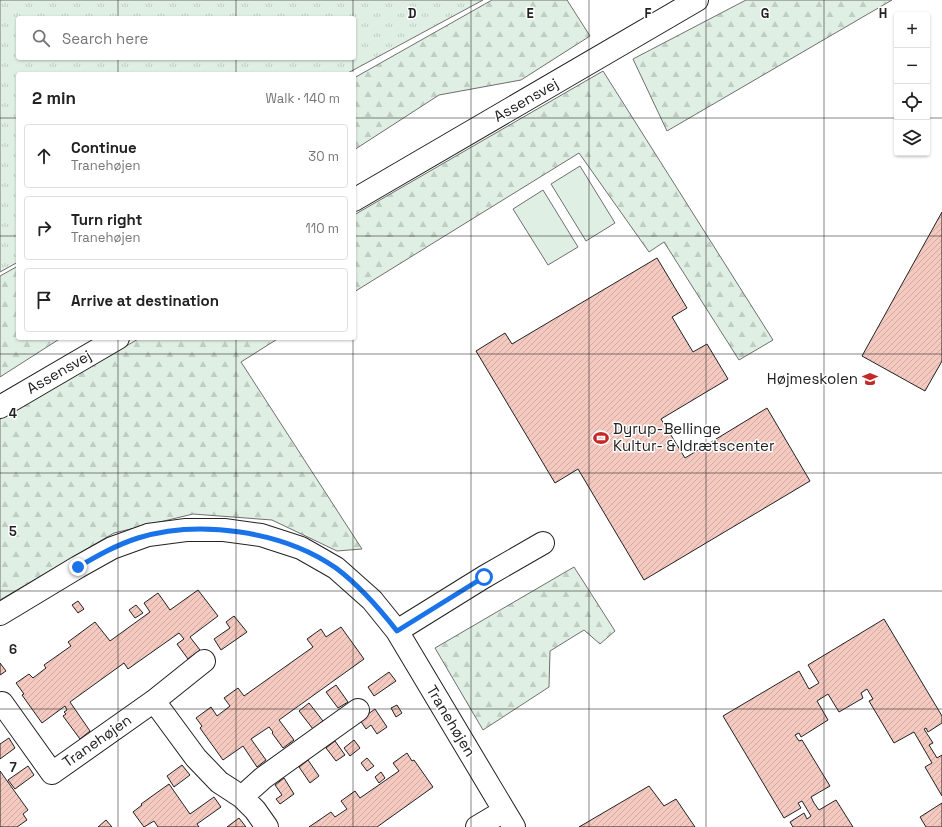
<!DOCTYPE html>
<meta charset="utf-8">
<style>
body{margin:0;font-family:"Space Grotesk",sans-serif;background:#f6f6f6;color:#222}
.controls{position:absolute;right:12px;top:12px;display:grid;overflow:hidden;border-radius:4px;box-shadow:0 1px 3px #0004}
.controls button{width:36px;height:36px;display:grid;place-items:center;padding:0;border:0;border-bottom:1px solid #e0e0e0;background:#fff;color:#222;font:20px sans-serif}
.stop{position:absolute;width:12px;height:12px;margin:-9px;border:3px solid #1a73e8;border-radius:50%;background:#fff}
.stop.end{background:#1a73e8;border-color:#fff;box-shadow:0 1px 4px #0008}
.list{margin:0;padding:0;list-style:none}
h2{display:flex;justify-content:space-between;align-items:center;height:52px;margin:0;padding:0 16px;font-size:17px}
h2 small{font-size:13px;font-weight:400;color:#767676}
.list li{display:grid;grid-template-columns:26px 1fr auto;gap:12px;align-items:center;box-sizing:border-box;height:64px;margin:0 8px 8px;padding:0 8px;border:1px solid #e0e0e0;border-radius:4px}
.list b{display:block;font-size:15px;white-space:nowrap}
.list p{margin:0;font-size:13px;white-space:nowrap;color:#767676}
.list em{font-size:13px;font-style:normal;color:#767676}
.icon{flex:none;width:22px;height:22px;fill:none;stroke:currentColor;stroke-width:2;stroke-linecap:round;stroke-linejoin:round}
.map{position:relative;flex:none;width:942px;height:827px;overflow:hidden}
.search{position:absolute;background:#fff;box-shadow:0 1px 3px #0004;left:16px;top:16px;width:340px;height:44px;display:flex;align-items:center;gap:10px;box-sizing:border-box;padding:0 14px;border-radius:4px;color:#767676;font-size:15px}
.panel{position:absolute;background:#fff;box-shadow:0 1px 3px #0004;left:16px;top:72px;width:340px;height:268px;border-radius:4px}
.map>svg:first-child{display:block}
</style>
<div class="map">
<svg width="942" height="827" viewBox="0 0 942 827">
<defs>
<pattern id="grass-tufts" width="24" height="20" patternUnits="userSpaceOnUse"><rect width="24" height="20" fill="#e0efe3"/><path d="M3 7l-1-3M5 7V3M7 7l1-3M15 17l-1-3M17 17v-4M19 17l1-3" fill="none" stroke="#c0cdc2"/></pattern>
<pattern id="forest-firs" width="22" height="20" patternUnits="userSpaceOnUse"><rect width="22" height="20" fill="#e0efe3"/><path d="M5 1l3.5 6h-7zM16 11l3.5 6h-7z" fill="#c0cdc2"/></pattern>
<pattern id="building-hatch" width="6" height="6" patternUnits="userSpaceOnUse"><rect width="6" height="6" fill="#f3c9c0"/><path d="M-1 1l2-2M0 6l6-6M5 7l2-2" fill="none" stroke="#d0aca5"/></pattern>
</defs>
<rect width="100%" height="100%" fill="#fff"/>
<path fill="url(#grass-tufts)" stroke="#6f6f6f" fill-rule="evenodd" d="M0,0H483L346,74H18V262L0,272ZM18,18H354V58H18Z"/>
<path fill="url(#forest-firs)" stroke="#6f6f6f" d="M492,0H567L590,36L521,80L439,95L354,150V78Z
M746,0H892L667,131L633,59Z
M603,71L773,340L739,360L664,242L649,252L579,153L354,292V215Z
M18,266V338H61L0,377V276Z
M140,338H279L241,362L362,549L337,551L272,520L193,514L114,533L0,600V419Z
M574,567L615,631L600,644L584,630L550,651L549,687L483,730L435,648Z"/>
<path fill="#e0efe3" stroke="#6f6f6f" d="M580,166L615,223L586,241L551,184Z
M543,190L578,247L548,265L513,209Z"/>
<path fill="url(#building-hatch)" stroke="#222" d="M942,212V361L925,391L862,356Z
M657,258L687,308L672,317L693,352L707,344L728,379L661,419L685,458L767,408L810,481L644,580L578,469L555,483L476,351L505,333L512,344Z
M198,590L218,616L190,637L200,650L188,659L177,644L184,639L179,633L128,669L124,663L70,702L90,731L80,739L63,716L66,714L64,712L67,710L65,706L42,723L22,695L24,694L16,683L29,674L33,678L46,668L44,665L71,646L68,642L95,622L110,641L150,612L144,603L158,593L170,610Z
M78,601L84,609L78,613L72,605Z
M136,605L143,613L135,618L129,610Z
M234,616L247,632L221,650L214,639L230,628L226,622Z
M884,619L942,716V723L928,732L926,728L924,729L933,743L929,745L937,758L942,755V796L925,767L932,763L914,732L894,743L869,701L873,699L867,689L861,693L863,698L839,712L828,694L817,701L828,720L801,737L799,733L795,735L799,741L802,740L830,786L811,797L814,803L819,810L836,800L853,827H793L790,822L804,813L807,819L811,816L802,801L798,803L801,808L784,818L723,716L799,671L809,689L819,683L808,665Z
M341,627L364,659L279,720L294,740L283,748L272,733L273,732L269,727L251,739L266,760L257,767L243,746L223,760L200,728L202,726L196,718L211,707L217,716L230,706L224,698L238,688L244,696L313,647L307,639L321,629L326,637Z
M0,663L6,671L0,675Z
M389,672L396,681L374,696L368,687Z
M336,685L348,702L338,708L326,692Z
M309,703L323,721L313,729L299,711Z
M397,705L402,713L396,717L391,708Z
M375,709L387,727L377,734L371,725L366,729L360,720Z
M9,738L15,748L0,759V744Z
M354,740L360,748L350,756L344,748Z
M335,741L345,755L336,761L326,748Z
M407,753L412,761L414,760L433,787L377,827H309L331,812L335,817L347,809L341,801L355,791L360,798L399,771L393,763Z
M367,758L374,766L367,771L361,763Z
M308,760L319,776L310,783L299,767Z
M182,765L190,775L174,787L167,776Z
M28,766L34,775L15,789L8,780Z
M0,771L28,810L23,814L27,820L17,827H0Z
M381,772L385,778L379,783L375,777Z
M284,778L294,794L280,804L276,799L282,795L275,785Z
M169,784L190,814L214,797L221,807L197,824L199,827H158L154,821L144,827L133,812L142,805L141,804Z
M649,786L664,806L676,799L695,827H579Z
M942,803V827H926L920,817Z
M239,818L246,827H227Z
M106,820L112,827H98Z"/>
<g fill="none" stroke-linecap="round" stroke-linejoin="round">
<defs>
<path id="minor" d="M0,614L78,567L112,548L148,535L186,530H224L261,535L301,548L336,568L372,600L397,631L514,827
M397,631L484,577L543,543
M154,701L196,758L219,782L242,797L255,810L267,827
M2,703L52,773L154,701L204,661
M242,797L263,778L358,710
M477,827L504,811"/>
<path id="major" d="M354,200L697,0
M0,407L118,338"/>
</defs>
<use href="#minor" stroke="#222" stroke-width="24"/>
<use href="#major" stroke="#222" stroke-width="24"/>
<use href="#minor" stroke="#fff" stroke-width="22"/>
<use href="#major" stroke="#fff" stroke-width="22"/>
</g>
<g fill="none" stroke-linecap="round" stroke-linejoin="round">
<path stroke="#1a73e8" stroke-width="5" d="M78,567C97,556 116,545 138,538C199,519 283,531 336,568C360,586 379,608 397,631L484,577"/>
</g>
<path fill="none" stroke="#222" stroke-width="1" stroke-opacity="0.55" d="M118,0V18M236,0V18M353,0V18M471,0V827M589,0V827M706,0V827M824,0V827M118,58V74M236,58V74M353,58V74M0,118H18M354,118H897M927,118H942M0,236H18M354,236H942M118,338V827M236,338V827M353,338V827M0,354H942M0,473H942M0,591H942M0,709H942"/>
<defs>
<symbol id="school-bare" viewBox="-9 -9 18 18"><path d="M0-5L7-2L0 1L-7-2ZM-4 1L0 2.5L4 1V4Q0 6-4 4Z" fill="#c62828" stroke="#fff" stroke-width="2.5" paint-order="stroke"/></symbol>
<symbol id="stadium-bare" viewBox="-9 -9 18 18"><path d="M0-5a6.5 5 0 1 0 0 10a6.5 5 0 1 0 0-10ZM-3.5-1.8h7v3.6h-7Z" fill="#c62828" stroke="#fff" stroke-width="2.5" paint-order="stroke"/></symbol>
</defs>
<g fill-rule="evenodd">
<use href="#school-bare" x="859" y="368" width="22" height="22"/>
<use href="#stadium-bare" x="590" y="427" width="22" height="22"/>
</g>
<g text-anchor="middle" stroke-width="3" stroke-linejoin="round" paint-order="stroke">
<g font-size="15" fill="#222" stroke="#fff">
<text transform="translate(526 100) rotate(-30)" y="5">Assensvej</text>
<text transform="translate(59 372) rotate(-30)" y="5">Assensvej</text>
<text transform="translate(451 721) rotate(59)" y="5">Tranehøjen</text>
<text transform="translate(97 741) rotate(-35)" y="5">Tranehøjen</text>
</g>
<g font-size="15" fill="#222" stroke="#fff" text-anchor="end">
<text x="858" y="384">Højmeskolen</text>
<text x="613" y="434" text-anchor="start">Dyrup-Bellinge<tspan x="613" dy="17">Kultur- &amp; Idrætscenter</tspan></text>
</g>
</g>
<g font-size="13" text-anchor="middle" font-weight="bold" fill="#222" stroke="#fff" stroke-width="3" stroke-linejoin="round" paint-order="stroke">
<text x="412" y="18">D</text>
<text x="530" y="18">E</text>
<text x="648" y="18">F</text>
<text x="765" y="18">G</text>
<text x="883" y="18">H</text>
<text x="13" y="418">4</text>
<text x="13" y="536">5</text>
<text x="13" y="654">6</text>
<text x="13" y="772">7</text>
</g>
</svg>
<div class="controls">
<button>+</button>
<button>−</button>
<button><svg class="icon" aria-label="locate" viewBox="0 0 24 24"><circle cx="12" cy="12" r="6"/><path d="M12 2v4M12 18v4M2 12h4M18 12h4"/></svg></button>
<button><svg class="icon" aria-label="layers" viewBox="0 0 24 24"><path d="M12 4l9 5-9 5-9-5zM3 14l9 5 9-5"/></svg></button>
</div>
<div class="stop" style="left:484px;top:577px"></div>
<div class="stop end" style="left:78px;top:567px"></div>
<div class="search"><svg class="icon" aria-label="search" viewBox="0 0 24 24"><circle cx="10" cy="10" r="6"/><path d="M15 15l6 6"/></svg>Search here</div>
<section class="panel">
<h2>2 min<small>Walk · 140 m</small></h2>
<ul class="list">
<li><svg class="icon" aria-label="ahead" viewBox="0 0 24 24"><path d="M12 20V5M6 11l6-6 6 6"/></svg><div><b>Continue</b><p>Tranehøjen</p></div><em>30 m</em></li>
<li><svg class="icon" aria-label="right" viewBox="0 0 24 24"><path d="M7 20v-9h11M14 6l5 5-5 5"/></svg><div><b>Turn right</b><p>Tranehøjen</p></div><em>110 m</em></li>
<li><svg class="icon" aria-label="arrive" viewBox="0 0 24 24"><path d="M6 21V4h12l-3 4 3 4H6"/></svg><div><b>Arrive at destination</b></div></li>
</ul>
</section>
</div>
